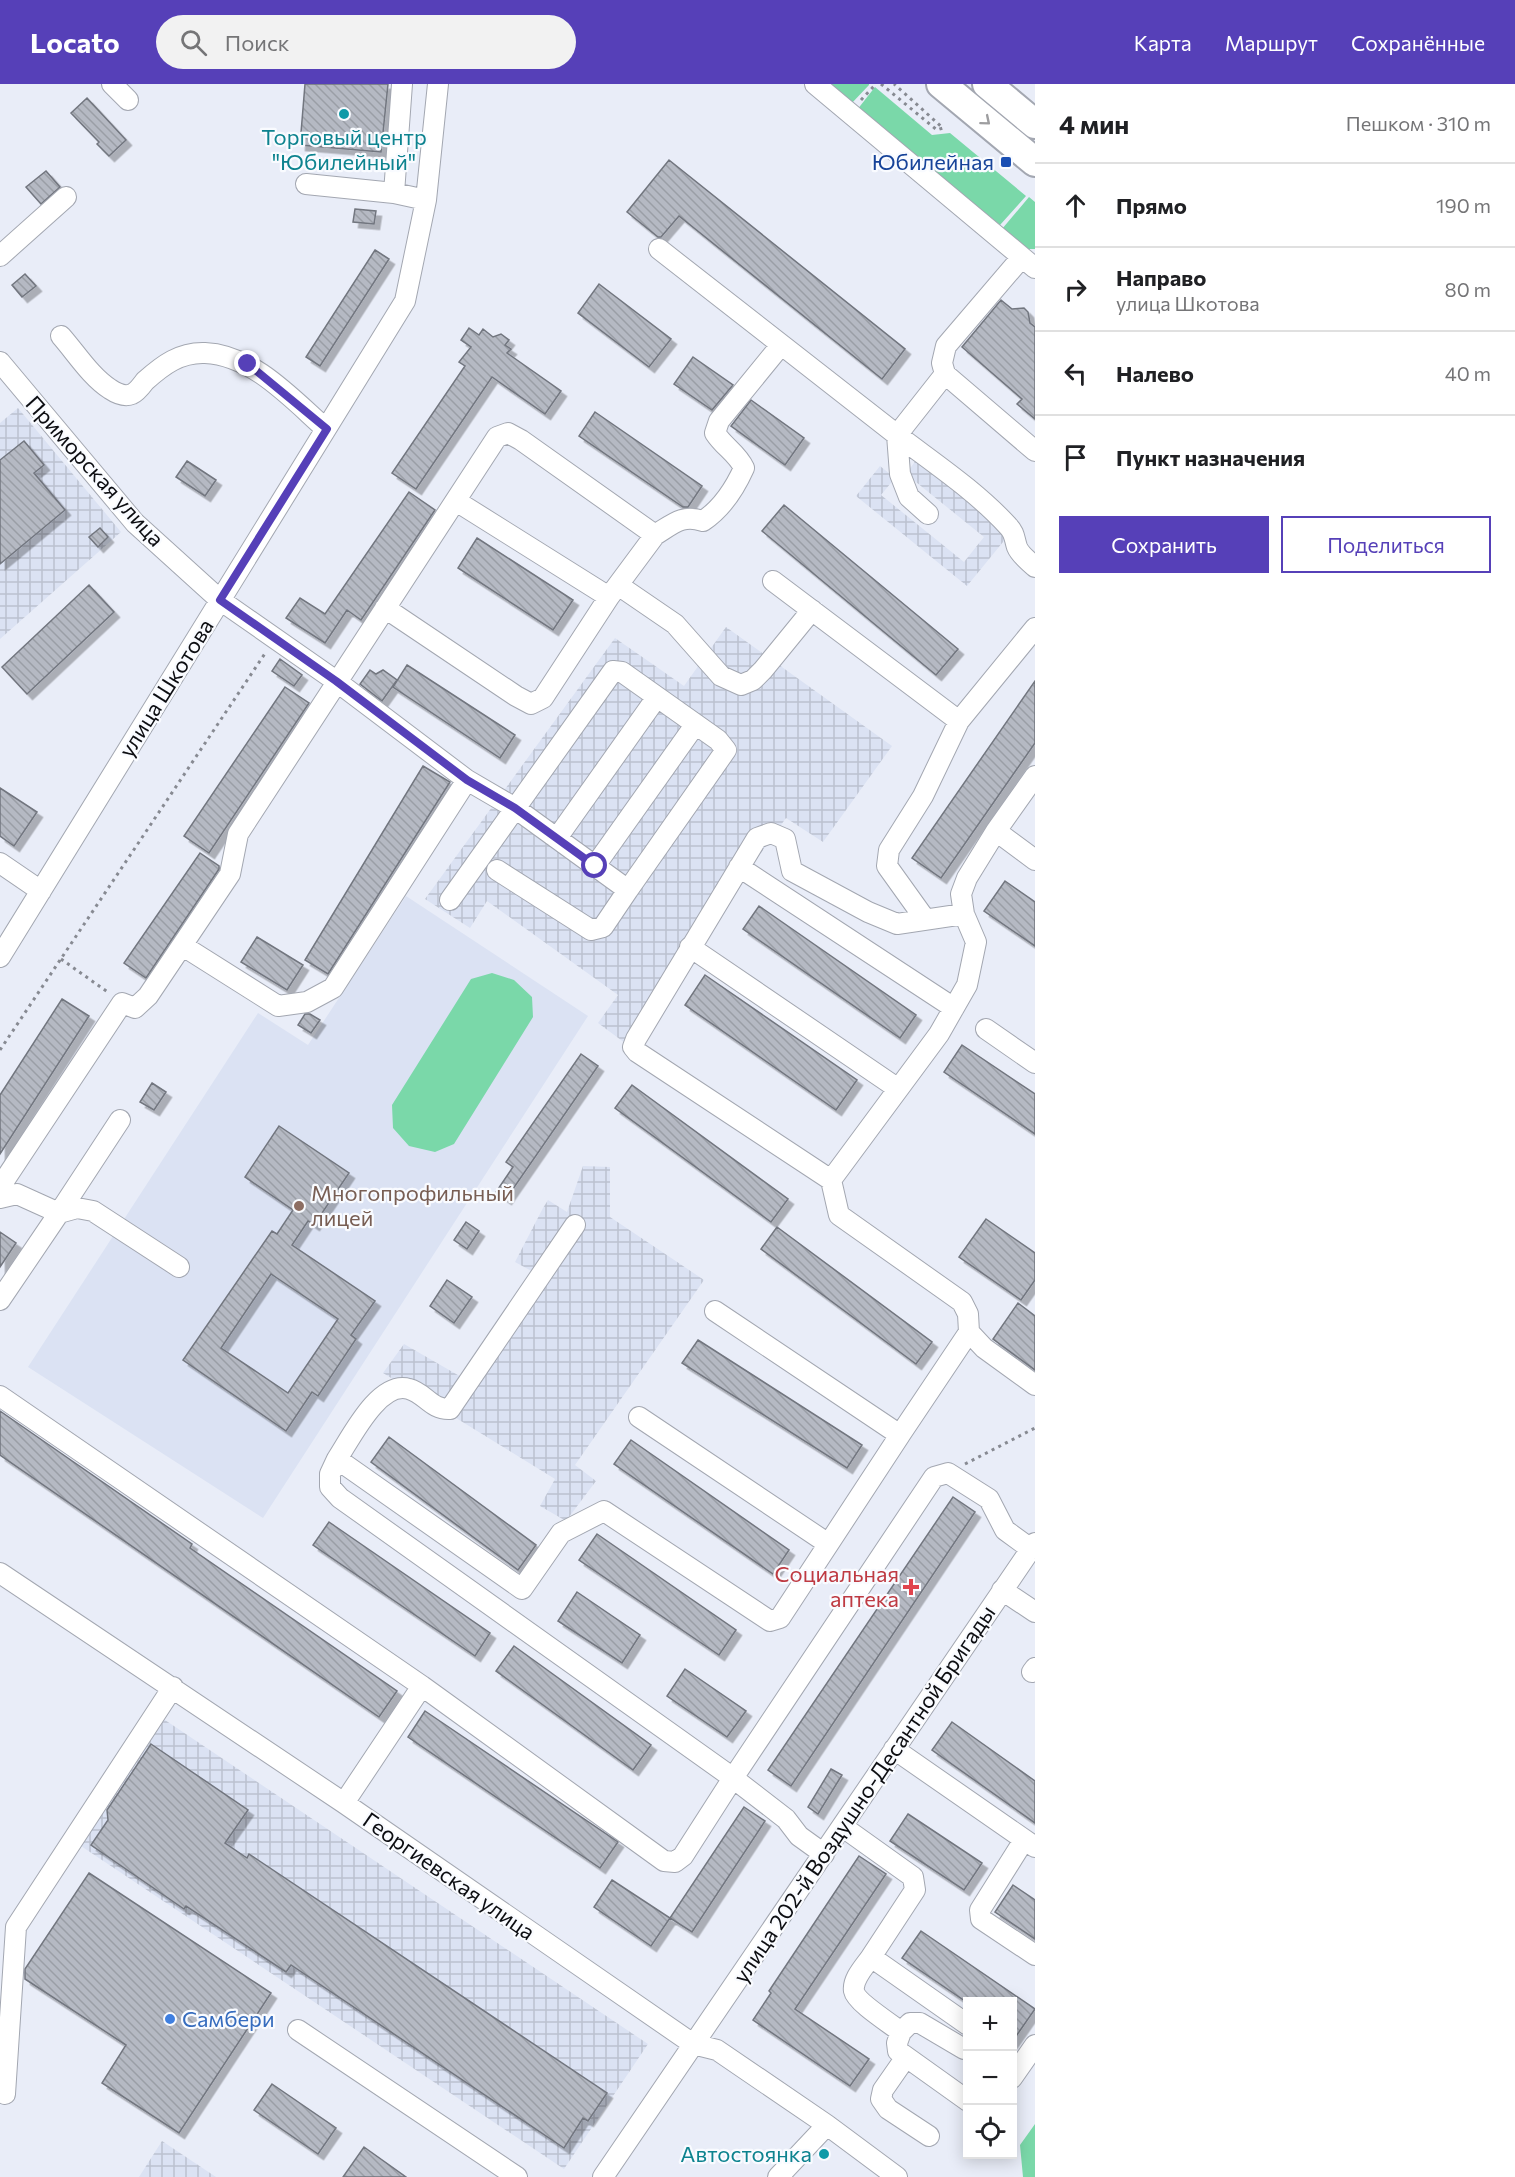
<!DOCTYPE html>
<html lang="ru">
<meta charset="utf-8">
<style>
body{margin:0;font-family:Commissioner,sans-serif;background:#f2f2f2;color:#202124}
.controls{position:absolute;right:18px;bottom:18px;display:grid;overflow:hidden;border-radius:0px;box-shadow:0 3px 15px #0003}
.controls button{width:54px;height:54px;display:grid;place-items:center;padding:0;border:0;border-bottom:2px solid #e0e0e0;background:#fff;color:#202124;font:30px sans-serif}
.stop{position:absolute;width:18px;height:18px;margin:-14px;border:4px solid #5640b8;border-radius:50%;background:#fff}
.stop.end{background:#5640b8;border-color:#fff;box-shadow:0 2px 6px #0008}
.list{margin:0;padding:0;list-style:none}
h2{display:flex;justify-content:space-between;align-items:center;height:78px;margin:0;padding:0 24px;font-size:26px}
h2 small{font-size:20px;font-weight:400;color:#757577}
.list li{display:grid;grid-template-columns:39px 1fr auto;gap:18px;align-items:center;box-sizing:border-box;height:84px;padding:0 24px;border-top:2px solid #e0e0e0}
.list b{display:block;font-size:22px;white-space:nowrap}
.list p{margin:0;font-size:20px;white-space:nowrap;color:#757577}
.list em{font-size:20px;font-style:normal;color:#757577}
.actions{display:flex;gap:12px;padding:18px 24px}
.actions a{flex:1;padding:14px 0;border:2px solid #5640b8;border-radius:0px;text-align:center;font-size:21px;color:#5640b8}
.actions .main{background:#5640b8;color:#fff}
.icon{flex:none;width:33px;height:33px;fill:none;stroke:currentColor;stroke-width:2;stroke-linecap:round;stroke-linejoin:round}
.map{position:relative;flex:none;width:1035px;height:2093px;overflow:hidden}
header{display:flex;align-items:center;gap:36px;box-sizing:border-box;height:84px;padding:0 30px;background:#5640b8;color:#fff}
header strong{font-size:28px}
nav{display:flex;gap:33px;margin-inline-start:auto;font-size:21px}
.search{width:420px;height:54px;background:#f2f2f2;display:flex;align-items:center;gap:15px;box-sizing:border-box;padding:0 21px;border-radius:33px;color:#757577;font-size:22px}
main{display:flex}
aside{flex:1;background:#fff}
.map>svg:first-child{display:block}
</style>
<header>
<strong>Locato</strong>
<div class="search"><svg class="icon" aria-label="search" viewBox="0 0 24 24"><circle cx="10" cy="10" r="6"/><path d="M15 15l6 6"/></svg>Поиск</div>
<nav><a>Карта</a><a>Маршрут</a><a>Сохранённые</a></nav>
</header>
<main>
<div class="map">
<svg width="1035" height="2093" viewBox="0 0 1035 2093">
<defs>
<pattern id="industrial-grid" width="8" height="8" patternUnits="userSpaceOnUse" patternTransform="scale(1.5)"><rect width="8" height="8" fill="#dbe2f3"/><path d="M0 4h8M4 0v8" fill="none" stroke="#bbc1cf"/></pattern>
<pattern id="building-back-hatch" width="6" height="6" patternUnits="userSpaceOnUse" patternTransform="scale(1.5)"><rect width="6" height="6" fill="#b5b9c3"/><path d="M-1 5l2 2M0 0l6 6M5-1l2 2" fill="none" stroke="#9a9ea6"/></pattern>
<filter id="shadow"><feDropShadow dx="5.5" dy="5.5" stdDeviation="0" flood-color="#0004"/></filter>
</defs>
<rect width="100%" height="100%" fill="#e9edf8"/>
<path fill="url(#industrial-grid)" d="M18,324L121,448L0,555V339Z
M919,372L1012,447L967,502L856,412L880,382L895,394L881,411L964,478L984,453L906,390Z
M726,543L892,662L823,758L786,734L625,959L598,939L618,911L487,817L470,844L425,815L615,554L684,602Z
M583,1082L610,1083V1133L704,1196L575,1381L596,1397L566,1437L540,1422L555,1395L383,1289L404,1260L463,1294L537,1190L515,1178L543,1124L548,1116L567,1128Z
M159,1632L648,1960L564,2085L75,1758Z
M162,2057L216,2093H139Z"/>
<path fill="#dbe2f3" d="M406,812L588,932L263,1434L28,1283L258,929L308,961Z"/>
<path fill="#7ad8a9" d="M829,0H869V1L851,20Z
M875,3L932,51L950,49L1026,112L1000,141L857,26Z
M1029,113L1035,118V165H1027L1002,145Z
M492,889L514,896L532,913L533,933L454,1060L435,1068L409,1062L393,1044L392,1021L471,895Z
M1035,2040V2093H1023L1020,2061Z"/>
<path fill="url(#building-back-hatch)" stroke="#72767f" stroke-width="1.5" fill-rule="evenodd" filter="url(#shadow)" d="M305,0H388L381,68L300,61Z
M87,14L126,56L109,72L97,60L99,58L71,29Z
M669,76L905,265L882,295L679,132L661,153H658L627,128Z
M46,87L60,103L41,120L26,103Z
M355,125L376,127L374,140L353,138Z
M375,166L389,175L320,282L306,273Z
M25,190L36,202L22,213L12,201Z
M599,200L671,255L649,283L578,229Z
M1001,216L1012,225L1024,224L1028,228L1030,239L1035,243V335L1017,320L1022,315L962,263Z
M469,244L479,251L483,245L493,253L501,250L509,256L505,261L511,265L507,269L561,307L545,330L492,293L416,405L392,389L465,282L459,278L471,263L461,256Z
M693,273L733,301L712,326L674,300Z
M751,316L804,354L785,381L731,342Z
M595,328L702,402L688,423H683L579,352Z
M24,357L44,381L34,389L65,426L0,480V376Z
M187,377L216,396L205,412L176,393Z
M409,408L435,426L361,536L347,526L325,559L286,534L300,514L325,530Z
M784,421L958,565L936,591L762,447Z
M100,444L108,453L98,463L89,453Z
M477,454L573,516L553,546L458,484Z
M89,501L114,528L27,610L2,583Z
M280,575L302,591L294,602L272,587Z
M407,581L515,651L500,674L393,603Z
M370,586L376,590L383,586L397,596L382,617L360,600Z
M1035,597V659L941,794L912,774Z
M285,603L309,619L209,769L184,752Z
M423,682L450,698L328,890L305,876Z
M0,704L37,728L14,762L0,752Z
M200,769L219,782V785L146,894L124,879Z
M1005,797L1035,818V862L984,827Z
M759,822L916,931L900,954L743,845Z
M257,853L303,881L287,906L241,878Z
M705,891L857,996L836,1026L685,921Z
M62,915L89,932L0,1070V1011Z
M305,930H310L320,936L311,949L298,941Z
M962,961L1035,1010V1050L944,988Z
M581,970L598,982L506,1115L496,1108L513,1083L506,1078Z
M152,999L166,1008L154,1026L140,1018Z
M632,1001L788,1115L771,1138L615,1024Z
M279,1042L349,1089L314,1141L308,1137L292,1161L375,1217L351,1251L356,1255L318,1312L312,1308L286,1347L183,1276L272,1147L277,1150L293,1126L245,1093ZM271,1190L338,1235L288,1309L221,1264Z
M986,1135L1035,1169V1196L1021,1216L959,1173Z
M466,1138L479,1147L467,1165L454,1156Z
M777,1143L932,1258L916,1280L761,1165Z
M0,1148L16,1159L0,1183Z
M447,1196L472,1213L454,1239L430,1222Z
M1018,1219L1035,1232V1286L993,1255Z
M698,1256L862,1361L847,1384L682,1279Z
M0,1327L192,1460L190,1464L397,1607L379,1633L0,1371Z
M389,1353L536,1461L518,1486L371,1378Z
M631,1356L789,1466L773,1490L614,1380Z
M953,1413L975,1428L791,1702L768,1686Z
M329,1438L490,1549L475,1572L313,1461Z
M597,1450L736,1546L719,1571L579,1476Z
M577,1508L640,1551L622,1579L558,1537Z
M514,1562L651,1661L633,1686L496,1587Z
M685,1585L746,1627L727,1653L667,1612Z
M425,1627L618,1758L600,1784L408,1653Z
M952,1638L1035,1697V1739L932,1666Z
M151,1660L248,1726L225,1759L247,1774L249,1770L607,2009L588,2037L583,2034L564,2064L291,1881L286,1888L186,1822L184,1825L91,1761L108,1736L107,1726Z
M831,1685L842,1691L818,1730L808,1723Z
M744,1723L765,1737L692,1848L670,1834Z
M908,1730L982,1779L964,1806L890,1757Z
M859,1772L886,1790L795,1925L869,1975L850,2002L753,1936L771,1909L769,1907Z
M89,1789L271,1909L179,2049L102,1999L126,1961L25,1895V1885Z
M612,1796L670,1834L651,1862L594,1823Z
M1013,1801L1035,1816V1855L995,1828Z
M921,1847L1035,1925L1012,1958V1917H965L902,1874Z
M272,2000L336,2044L318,2070L254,2026Z
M364,2063L406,2093H343Z"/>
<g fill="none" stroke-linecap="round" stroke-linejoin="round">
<defs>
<path id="minor" d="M112,0L128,16
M402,0L394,109L426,116
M815,0L1035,184
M306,100L394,109
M659,165L897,351L945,290L942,279L946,262L1022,173
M0,172L66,113
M61,252C76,269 91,293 110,305C116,309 125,313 132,310C137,308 142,301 145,297C163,281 180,268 205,269C253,271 292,315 326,345
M0,278L135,439L220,516L336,597L467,696L515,724L628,806L603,843L591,846L497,786
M945,290L1035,367
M897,351C935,380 976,407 1008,442C1015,449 1014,454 1017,463C1020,471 1029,477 1035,483
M897,351L900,390L909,413L928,430
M456,417L609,513
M655,451C673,440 682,430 703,437C721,425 735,404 744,384C737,369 724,363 715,349L719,337L781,261
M773,497L959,637L1035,544
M618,501L675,540L721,592L741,601L753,596L763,586L812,526
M1035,692L996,747L967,794L961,810L964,830L976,858L967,901L939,950L831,1096L839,1131L962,1218L968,1230L969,1248L984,1264L1035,1301
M996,747L1035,776
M557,754L657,613
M0,779L41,807
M595,782L695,641
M739,783L954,924
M450,816L613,587L622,588L718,656L726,666L628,806
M925,835L887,782L889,766L923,712L959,637
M183,862L278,922L307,918L333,904L467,696
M690,863L897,1004
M0,873L405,217L426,116L438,0
M986,945L1035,979
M120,1036L59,1129L77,1124L93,1127L179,1183
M831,1096L637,968L633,963L636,955L757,754L771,749L785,755L792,787L868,828L897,840L964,830
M0,1103L122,919L135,924L148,912L230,790L238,750L497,353L508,349L521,356L655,451L609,513L543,614L531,620L516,612L385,524
M0,1114L17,1110L59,1129L0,1216
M575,1141L450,1325C431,1326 425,1309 409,1305C379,1296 351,1354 337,1375L522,1505L561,1449L604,1427L770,1537L780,1534L900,1351
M715,1227L900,1351L969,1248
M0,1312L422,1602
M639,1333L827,1459
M337,1375L330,1390V1403L340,1414L733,1694L683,1772L675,1778L664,1777L422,1602L344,1719
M0,1489L344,1719L693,1960L717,1966L827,2041L897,2093
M1002,1506L1035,1528
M1032,1588L1035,1584
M894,1665L1035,1763
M843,1743L913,1793L915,1806L871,1873L968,1941
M1024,1756L980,1826L981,1835L1035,1871
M824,1770L799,1752L786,1735L733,1694L934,1393L948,1389L989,1415L1005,1446L1031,1465
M871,1873C865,1882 852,1895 854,1907C856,1918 891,1940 901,1948L897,1959L898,1967L968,2017
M298,1946L517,2093
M901,1948L910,1939H920L964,1965
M906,1973L883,2006L881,2015L888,2025L929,2052
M1012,1994L1035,1961
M5,2010L16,1843L173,1603
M603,2093L1035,1459
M778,2093L827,2041"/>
<path id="highway" d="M941,0L1035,78
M987,0L1035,40"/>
</defs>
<use href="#minor" stroke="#a3a7b1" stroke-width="22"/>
<use href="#highway" stroke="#a3a7b1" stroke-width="32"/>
<path stroke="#878a92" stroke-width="3" stroke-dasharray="3 4.5" stroke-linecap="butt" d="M881,0L937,46L943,44L894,0
M861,16L876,0
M61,875L109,909
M0,966L266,568
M965,1380L1035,1344"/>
<use href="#minor" stroke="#fff" stroke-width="20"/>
<use href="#highway" stroke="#fff" stroke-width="28"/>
</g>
<defs><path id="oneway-chevron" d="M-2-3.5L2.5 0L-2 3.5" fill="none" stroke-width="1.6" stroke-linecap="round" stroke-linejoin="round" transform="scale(1.5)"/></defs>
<use stroke="#9e9ea0" href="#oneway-chevron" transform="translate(986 37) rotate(40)"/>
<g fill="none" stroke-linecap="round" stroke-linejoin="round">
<path stroke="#5640b8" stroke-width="8" d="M248,280L327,345L220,516L336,597L467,696L515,724L595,782"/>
</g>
<g fill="#0f9aa8" stroke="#f9fbff" stroke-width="2">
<circle cx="344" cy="30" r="6"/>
<circle cx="824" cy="2070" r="6"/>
</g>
<rect fill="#1a4fb4" stroke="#f9fbff" stroke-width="2" x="1000" y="72" width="12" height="12" rx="3"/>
<circle fill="#8d6e63" stroke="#f9fbff" stroke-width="2" cx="299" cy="1122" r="6"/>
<path fill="#e0444e" stroke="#f9fbff" stroke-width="2" d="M908 1494h6v6h6v6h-6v6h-6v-6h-6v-6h6z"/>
<circle fill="#3f7fe0" stroke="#f9fbff" stroke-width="2" cx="170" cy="1935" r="6"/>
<g text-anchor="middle" stroke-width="4.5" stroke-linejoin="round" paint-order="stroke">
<g font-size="22" fill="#0d838f" stroke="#f9fbff">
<text x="344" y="61">Торговый центр<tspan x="344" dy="25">"Юбилейный"</tspan></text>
<text x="812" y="2078" text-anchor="end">Автостоянка</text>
</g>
<g font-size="22" fill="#164399" stroke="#f9fbff" text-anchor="end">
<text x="994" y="86">Юбилейная</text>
</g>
<g font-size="22" fill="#0c0d11" stroke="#f9fbff">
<text transform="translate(95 387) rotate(48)" y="8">Приморская улица</text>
<text transform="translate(166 604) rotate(-58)" y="8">улица Шкотова</text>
<text transform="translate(864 1710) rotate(-56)" y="8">улица 202-й Воздушно-Десантной Бригады</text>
<text transform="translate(449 1792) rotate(35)" y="8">Георгиевская улица</text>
</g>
<g font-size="22" fill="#785e54" stroke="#f9fbff" text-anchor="start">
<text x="311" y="1117">Многопрофильный<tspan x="311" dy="25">лицей</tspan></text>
</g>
<g font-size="22" fill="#be3a42" stroke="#f9fbff" text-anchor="end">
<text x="899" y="1498">Социальная<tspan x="899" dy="25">аптека</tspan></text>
</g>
<g font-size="22" fill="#366cbe" stroke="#f9fbff" text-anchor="start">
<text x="182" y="1943">Самбери</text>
</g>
</g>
</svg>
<div class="controls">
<button>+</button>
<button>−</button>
<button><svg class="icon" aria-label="locate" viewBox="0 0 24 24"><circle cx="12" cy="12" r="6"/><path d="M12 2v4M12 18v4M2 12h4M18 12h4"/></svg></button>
</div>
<div class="stop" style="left:595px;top:782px"></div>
<div class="stop end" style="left:248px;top:280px"></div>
</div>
<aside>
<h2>4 мин<small>Пешком · 310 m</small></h2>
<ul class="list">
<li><svg class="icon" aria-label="ahead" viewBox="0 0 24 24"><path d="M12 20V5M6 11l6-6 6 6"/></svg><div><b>Прямо</b></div><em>190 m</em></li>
<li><svg class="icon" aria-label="right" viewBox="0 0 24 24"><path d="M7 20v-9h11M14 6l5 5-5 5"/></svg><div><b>Направо</b><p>улица Шкотова</p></div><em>80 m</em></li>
<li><svg class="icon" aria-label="left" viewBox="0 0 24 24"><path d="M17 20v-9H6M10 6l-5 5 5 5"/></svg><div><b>Налево</b></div><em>40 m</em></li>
<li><svg class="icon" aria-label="arrive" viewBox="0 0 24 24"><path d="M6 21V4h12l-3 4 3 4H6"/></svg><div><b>Пункт назначения</b></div></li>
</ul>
<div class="actions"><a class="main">Сохранить</a><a>Поделиться</a></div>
</aside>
</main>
